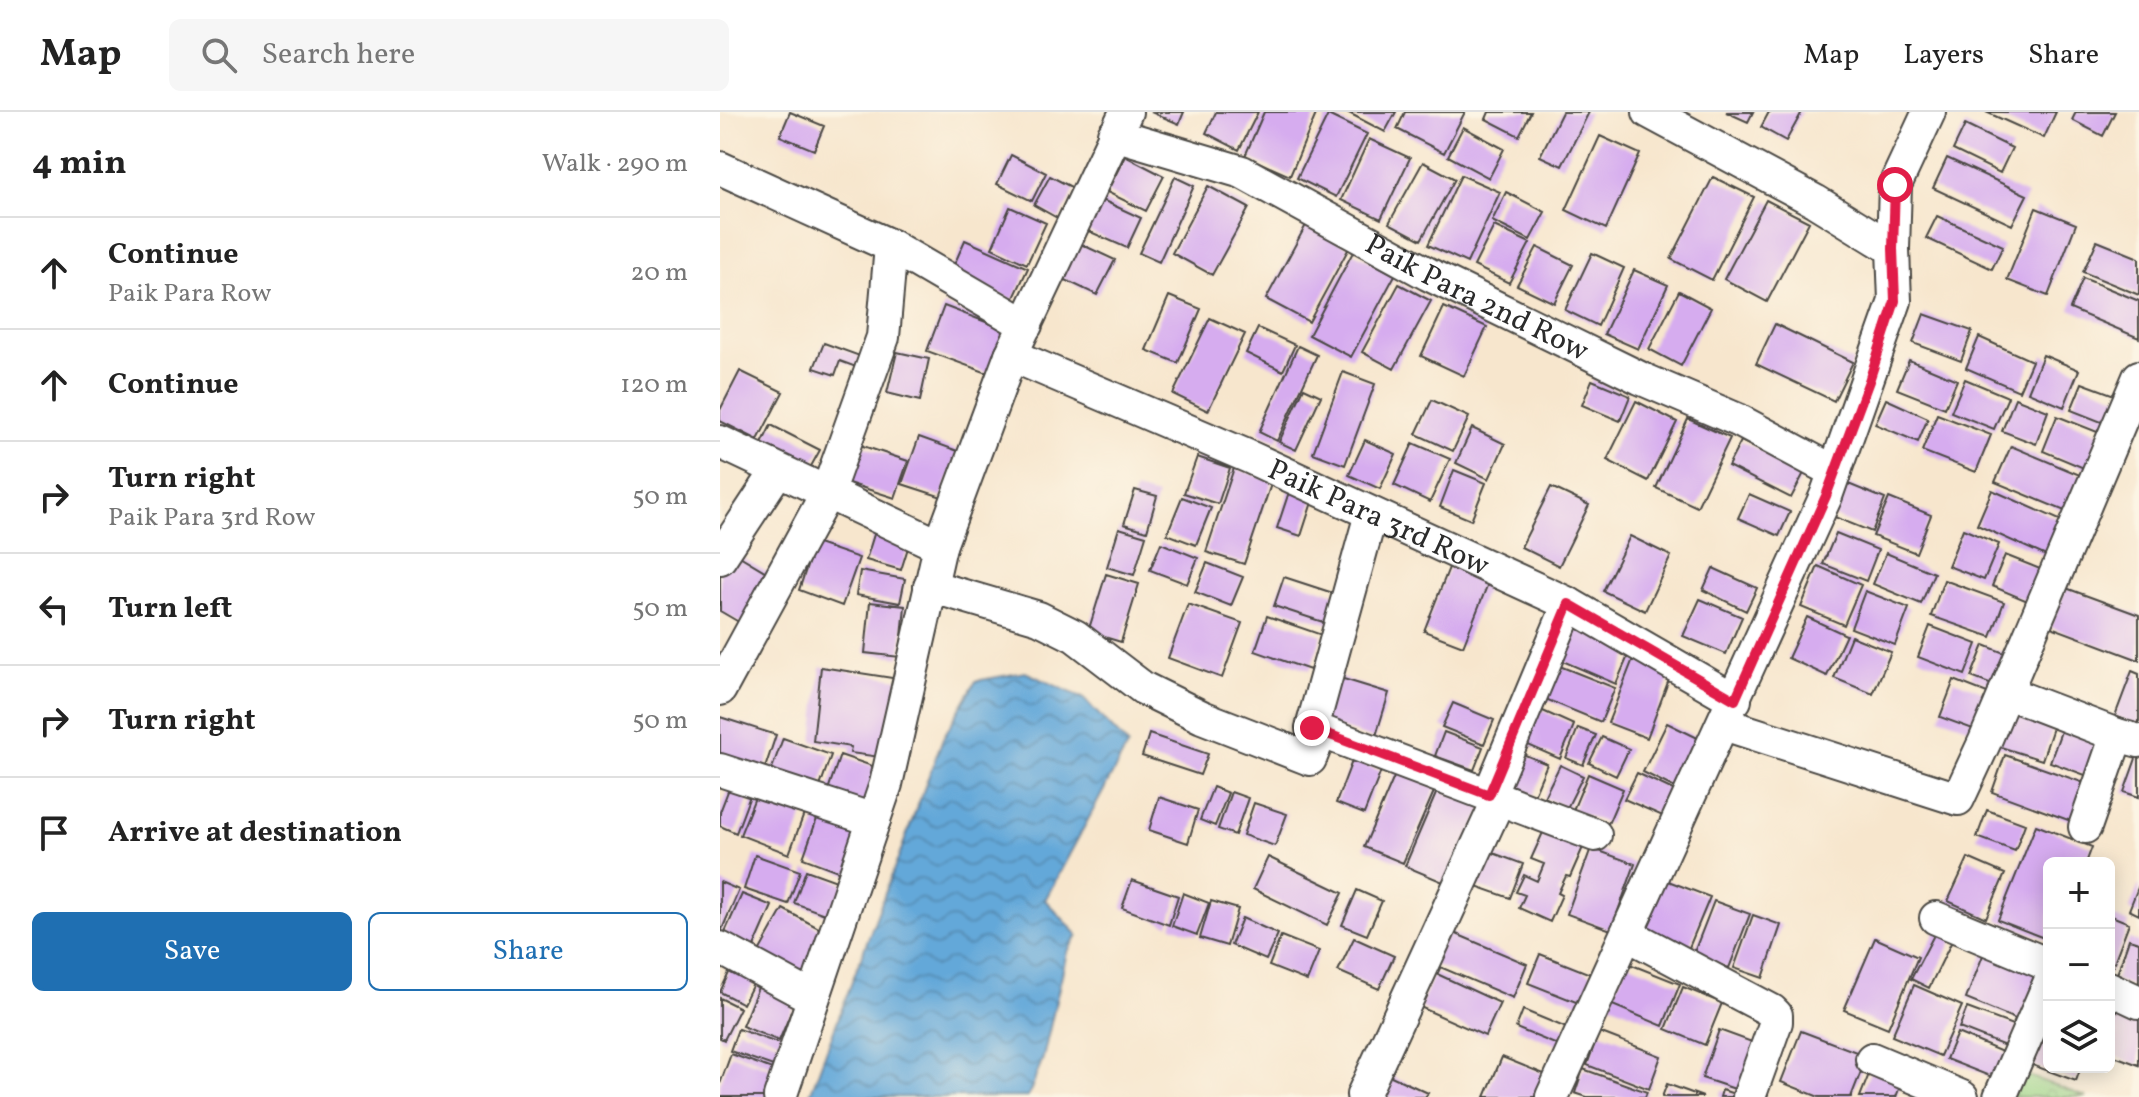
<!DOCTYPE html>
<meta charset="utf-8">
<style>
body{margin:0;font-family:Vollkorn,serif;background:#f6f6f6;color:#222}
.controls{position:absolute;right:24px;bottom:24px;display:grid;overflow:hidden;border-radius:12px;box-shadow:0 4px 20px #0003}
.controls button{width:72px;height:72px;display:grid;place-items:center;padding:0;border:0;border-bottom:2px solid #e0e0e0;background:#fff;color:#222;font:40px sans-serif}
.stop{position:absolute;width:24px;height:24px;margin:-18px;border:6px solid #e11d48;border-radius:50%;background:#fff}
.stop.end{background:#e11d48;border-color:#fff;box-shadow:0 2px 8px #0008}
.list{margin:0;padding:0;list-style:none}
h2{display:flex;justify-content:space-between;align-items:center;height:104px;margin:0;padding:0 32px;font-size:34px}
h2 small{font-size:26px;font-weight:400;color:#767676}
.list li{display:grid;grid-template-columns:52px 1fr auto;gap:24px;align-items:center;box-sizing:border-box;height:112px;padding:0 32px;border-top:2px solid #e0e0e0}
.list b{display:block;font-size:30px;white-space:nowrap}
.list p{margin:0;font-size:26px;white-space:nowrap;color:#767676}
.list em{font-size:26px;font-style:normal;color:#767676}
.actions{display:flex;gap:16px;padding:24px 32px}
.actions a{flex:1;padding:18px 0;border:2px solid #1f6fb2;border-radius:12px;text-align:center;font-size:28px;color:#1f6fb2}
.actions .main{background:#1f6fb2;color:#fff}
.icon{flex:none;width:44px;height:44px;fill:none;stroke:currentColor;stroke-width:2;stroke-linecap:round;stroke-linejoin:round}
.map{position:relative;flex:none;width:1419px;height:985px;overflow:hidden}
header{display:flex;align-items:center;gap:48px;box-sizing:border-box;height:112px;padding:0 40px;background:#fff;border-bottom:2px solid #e0e0e0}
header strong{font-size:38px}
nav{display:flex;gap:44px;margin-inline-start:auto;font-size:28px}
.search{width:560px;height:72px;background:#f6f6f6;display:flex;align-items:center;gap:20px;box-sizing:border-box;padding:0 28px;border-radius:12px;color:#767676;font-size:30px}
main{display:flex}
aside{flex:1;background:#fff}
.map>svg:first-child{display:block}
</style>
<header>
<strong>Map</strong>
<div class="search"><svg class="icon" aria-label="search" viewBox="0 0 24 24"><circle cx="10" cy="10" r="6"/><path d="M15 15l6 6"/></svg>Search here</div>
<nav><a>Map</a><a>Layers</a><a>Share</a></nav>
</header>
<main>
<aside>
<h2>4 min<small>Walk · 290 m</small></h2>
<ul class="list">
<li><svg class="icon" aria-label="ahead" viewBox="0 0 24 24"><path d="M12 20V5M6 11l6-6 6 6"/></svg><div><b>Continue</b><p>Paik Para Row</p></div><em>20 m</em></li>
<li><svg class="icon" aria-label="ahead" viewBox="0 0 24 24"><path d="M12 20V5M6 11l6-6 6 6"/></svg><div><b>Continue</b></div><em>120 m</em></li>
<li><svg class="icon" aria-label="right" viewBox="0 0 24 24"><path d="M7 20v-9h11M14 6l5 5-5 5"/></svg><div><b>Turn right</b><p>Paik Para 3rd Row</p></div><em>50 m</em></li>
<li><svg class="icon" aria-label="left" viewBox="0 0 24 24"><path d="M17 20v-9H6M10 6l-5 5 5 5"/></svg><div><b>Turn left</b></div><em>50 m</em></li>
<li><svg class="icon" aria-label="right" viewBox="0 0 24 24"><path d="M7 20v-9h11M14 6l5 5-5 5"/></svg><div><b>Turn right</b></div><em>50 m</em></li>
<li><svg class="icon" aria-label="arrive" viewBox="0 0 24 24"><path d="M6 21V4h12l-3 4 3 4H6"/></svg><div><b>Arrive at destination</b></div></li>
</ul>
<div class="actions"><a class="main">Save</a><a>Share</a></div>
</aside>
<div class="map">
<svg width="1419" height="985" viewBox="0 0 1419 985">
<defs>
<pattern id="park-crowns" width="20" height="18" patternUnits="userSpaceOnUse" patternTransform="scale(2)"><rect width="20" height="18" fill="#9bd386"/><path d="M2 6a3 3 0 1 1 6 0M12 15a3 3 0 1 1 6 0" fill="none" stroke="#86b574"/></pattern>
<pattern id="water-waves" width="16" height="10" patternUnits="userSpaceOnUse" patternTransform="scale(2)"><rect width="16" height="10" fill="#64a8d9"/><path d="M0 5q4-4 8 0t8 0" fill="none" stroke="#5389b0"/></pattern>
</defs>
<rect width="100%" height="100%" fill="#fcf5e5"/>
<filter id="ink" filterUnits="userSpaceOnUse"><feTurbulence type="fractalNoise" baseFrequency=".0125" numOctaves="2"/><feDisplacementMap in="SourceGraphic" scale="16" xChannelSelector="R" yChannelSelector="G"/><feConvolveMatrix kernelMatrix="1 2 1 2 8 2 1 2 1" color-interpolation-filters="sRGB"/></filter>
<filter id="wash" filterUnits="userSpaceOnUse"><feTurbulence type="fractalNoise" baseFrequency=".006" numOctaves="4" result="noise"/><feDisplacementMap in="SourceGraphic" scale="32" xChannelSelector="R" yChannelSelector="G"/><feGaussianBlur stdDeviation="1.8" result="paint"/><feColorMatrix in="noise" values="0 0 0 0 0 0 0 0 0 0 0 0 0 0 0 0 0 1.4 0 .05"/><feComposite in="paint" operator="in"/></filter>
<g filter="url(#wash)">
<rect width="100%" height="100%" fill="#f7e6cd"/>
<path fill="url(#park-crowns)" stroke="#637f58" stroke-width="2" d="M1290,957L1366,985H1280Z"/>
<path fill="url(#water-waves)" stroke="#486a82" stroke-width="2" d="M305,560L363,586L408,633L325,788L358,823L347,840L323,946L308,985H89L223,626L256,569Z"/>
<g id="blocks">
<path fill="#d6acef" d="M70,0L104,14L94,38L60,24Z
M431,0H464L459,12Z
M496,0H538L519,38L486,21Z
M544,0H597L570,64L525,44Z
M627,0H676L665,20Z
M685,0H745L724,41L677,17Z
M769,0H811L799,24L766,7Z
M842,0H869L842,54L820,44Z
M1006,0H1033L1028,10Z
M1049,0H1082L1066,29L1041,15Z
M1266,0H1336L1324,26Z
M1356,0H1395L1383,24L1352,8Z
M608,3L647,22L616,85L577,66Z
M1245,13L1292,36L1280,61L1233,38Z
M743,15L784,37L769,66L728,44Z
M880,24L920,42L886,117L846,98Z
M649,27L690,46L661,107L621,88Z
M291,43L326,61L312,89L277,72Z
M405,44L444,64L426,99L387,80Z
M1227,46L1307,83L1292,113L1213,76Z
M703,50L735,67L701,128L669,111Z
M741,63L780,80L747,151L708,133Z
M330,64L355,77L339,107L314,93Z
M455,65L474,74L439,150L419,141Z
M993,65L1034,85L992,168L951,147Z
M488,74L529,96L492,163L452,141Z
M786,80L825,100L810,128L772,109Z
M380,87L421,106L407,136L366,118Z
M1046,88L1089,110L1047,190L1004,167Z
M290,95L326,111L307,152L272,136Z
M1316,96L1356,112L1328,184L1287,168Z
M1217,104L1283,134L1272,157L1206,126Z
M586,113L629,136L589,210L546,187Z
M774,114L810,131L789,171L754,154Z
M245,128L308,156L293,188L231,160Z
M352,128L395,148L377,183L335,163Z
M1377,129L1419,146V183L1363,160Z
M817,135L853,153L834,191L797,173Z
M633,140L675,163L631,245L589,223Z
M872,141L904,156L878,214L845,198Z
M914,158L948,173L918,237L884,222Z
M1363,166L1419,189V226L1350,197Z
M679,172L711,189L674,257L642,240Z
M959,179L991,196L961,254L929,237Z
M449,184L481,197L458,251L426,238Z
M224,194L287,218L270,262L207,239Z
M724,195L767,215L744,264L701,244Z
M1204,202L1252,219L1241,249L1193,231Z
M490,206L525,222L488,299L453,282Z
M1055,212L1133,250L1114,289L1036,252Z
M538,216L575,233L563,259L526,241Z
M1259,225L1312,249L1299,279L1246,256Z
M104,231L140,244L136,255L120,249L115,263L94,256Z
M578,234L597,243L557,329L539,320Z
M177,240L209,247L200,289L167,281Z
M1323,243L1359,258L1344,295L1308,280Z
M1189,248L1237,268L1225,296L1177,277Z
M20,259L63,280L38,328L0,309V298Z
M623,260L655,272L625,353L593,341Z
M1245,267L1288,285L1274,317L1231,300Z
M872,268L910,284L900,309L862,293Z
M1362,271L1400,285L1389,313L1351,298Z
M584,276L601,284L576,338L559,330Z
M1295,286L1328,299L1316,332L1282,319Z
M1166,287L1208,306L1198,330L1155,312Z
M712,288L749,305L733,339L696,322Z
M916,289L957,310L928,369L887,348Z
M1217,302L1271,323L1256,360L1202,339Z
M1337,304L1385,323L1371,359L1323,339Z
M968,307L1010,326L977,395L936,376Z
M51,313L100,338L89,358L41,334Z
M752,316L785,332L769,367L736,351Z
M199,325L238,339L222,385L182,372Z
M645,328L676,342L660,377L629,363Z
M1021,329L1084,361L1071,386L1008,354Z
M131,330L188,349L175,386L119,368Z
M693,331L730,347L710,390L674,373Z
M1291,334L1367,366L1352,402L1275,370Z
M477,345L510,356L498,392L464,381Z
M514,356L552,369L524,452L486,440Z
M734,358L766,371L751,408L720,395Z
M1121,369L1165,387L1152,420L1107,402Z
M831,375L869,393L839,454L801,435Z
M570,377L594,384L581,424L557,416Z
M415,378L437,384L427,419L404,412Z
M1272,378L1351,413L1335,448L1257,413Z
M1029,382L1070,400L1059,424L1018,406Z
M462,385L491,396L476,433L447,422Z
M1169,386L1211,403L1196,441L1153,424Z
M156,416L191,426L181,458L146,448Z
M399,416L426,424L414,463L387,455Z
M1243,417L1279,432L1264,468L1228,454Z
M1116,421L1158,438L1146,469L1103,452Z
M910,424L951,444L925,499L883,479Z
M95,431L139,446L122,494L79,478Z
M441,431L478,446L467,472L430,458Z
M8,437L58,467L29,516L0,499V450Z
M1166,441L1214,461L1201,492L1153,472Z
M1285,443L1330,461L1317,493L1272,474Z
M732,448L771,464L743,534L704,519Z
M487,451L523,465L511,494L475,480Z
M1098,454L1141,473L1124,513L1081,495Z
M993,456L1037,476L1026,499L983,478Z
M140,459L185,467L180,491L136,483Z
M386,462L419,472L401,530L368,520Z
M564,465L619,483L609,512L554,494Z
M1224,468L1284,490L1271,525L1211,504Z
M1346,476L1419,503V548L1331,515Z
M1145,479L1189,496L1175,533L1131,516Z
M980,487L1022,505L1006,542L963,524Z
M150,490L185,494L180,545L145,541Z
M468,492L522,511L502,566L448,546Z
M547,504L602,523L590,558L535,539Z
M1087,505L1126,523L1107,564L1068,546Z
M853,512L911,537L896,572L838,547Z
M1210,514L1257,532L1245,563L1198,545Z
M1131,524L1171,540L1153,582L1114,566Z
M1264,533L1292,544L1280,576L1251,565Z
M913,547L951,562L927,626L888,611Z
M837,553L895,576L881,610L823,586Z
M101,555L179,567L160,645L130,641L131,635L93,629Z
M1412,559L1419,562V614L1395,604Z
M617,565L669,581L655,627L603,611Z
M1234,568L1275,584L1261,620L1220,605Z
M1286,587L1337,604L1322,648L1271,632Z
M733,591L774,608L764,632L722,615Z
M814,595L854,613L840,647L799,629Z
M0,605L56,623L44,659L0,644Z
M947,611L988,631L963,680L923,660Z
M1344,611L1388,626L1373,666L1330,650Z
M858,616L876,623L863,653L846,646Z
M724,620L763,635L754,658L715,644Z
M429,622L488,642L480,663L422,644Z
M882,625L909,637L896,664L869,651Z
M63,626L111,643L97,683L49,665Z
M1419,638V685L1404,680Z
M798,640L827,652L814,683L785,671Z
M120,643L164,658L150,699L106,684Z
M1285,643L1373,674L1359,712L1272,680Z
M632,649L661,659L644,702L616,691Z
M840,653L863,664L847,696L824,685Z
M677,658L716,675L683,751L644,735Z
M917,661L966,684L954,709L904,687Z
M868,662L903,677L888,712L853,698Z
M10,674L31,681L16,721L0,714V700Z
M493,675L508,681L495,714L480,708Z
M718,677L763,696L730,773L685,754Z
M511,680L528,686L515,723L498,717Z
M36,683L84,702L69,742L20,723Z
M439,685L478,698L468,731L429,718Z
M534,691L567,702L555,734L523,723Z
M1267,698L1305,712L1295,739L1257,725Z
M98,704L146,722L131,764L83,746Z
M1316,713L1372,735L1366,751H1329V828L1278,808Z
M825,716L864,733L850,765L846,764L838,781L842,783L830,810L799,796L805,783L796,780L804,763L817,769L824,752L811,747Z
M871,736L915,752L891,818L847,802Z
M765,738L803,752L790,786L753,773Z
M35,743L80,759L68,792L24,777Z
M548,745L623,781L607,813L533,777Z
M1248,746L1285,762L1266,806L1228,789Z
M86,758L125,772L113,805L74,791Z
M943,767L990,785L968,838L923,820Z
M412,768L458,784L449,813L402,796Z
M0,770L19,778L0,822Z
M1419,773V803L1409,798Z
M637,778L662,789L647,823L622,813Z
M463,781L489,791L477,823L452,814Z
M22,782L52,794L31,842L1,829Z
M491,789L518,797L507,834L480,826Z
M994,789L1030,802L1009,856L973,843Z
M63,797L108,821L82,869L36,845Z
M1033,803L1061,813L1043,866L1014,856Z
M1389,803L1409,811L1389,863Z
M522,806L558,822L546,848L511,833Z
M727,818L807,852L793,886L713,852Z
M1216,819L1233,827L1209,876L1191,867Z
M561,824L599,839L587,869L549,854Z
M634,826L674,844L659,877L618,859Z
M1155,826L1198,845L1168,916L1124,898Z
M1409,827L1419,830V876L1395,868Z
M1267,833L1322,855L1300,909L1246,887Z
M820,842L873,863L861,892L808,871Z
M14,850L38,862L23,892L0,880Z
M907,851L960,872L943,914L890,892Z
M715,861L780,891L765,924L700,895Z
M41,868L78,883L59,929L22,914Z
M1194,873L1242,894L1220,944L1172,924Z
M963,875L1002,891L985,933L946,917Z
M0,886L20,896L4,928L0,926Z
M1398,894L1419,902V953L1389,942V918Z
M1247,896L1298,915L1290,936L1239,916Z
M803,898L854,919L847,937L796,916Z
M18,917L63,933L56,955L10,939Z
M999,918L1043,934L1027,981L982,966Z
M1081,919L1147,944L1131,985H1099L1061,970Z
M879,920L941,944L929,977L867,953Z
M1237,921L1287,942L1277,967L1226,947Z
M1322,927L1329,930V955H1361L1356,969L1312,953Z
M11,942L55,958L45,985H0V972Z
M782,945L829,964L820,985H765Z
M863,957L927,980L925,985H867L855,981Z
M1151,957L1182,969L1176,985H1140Z
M669,963L708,981L705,985H659Z
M947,972L983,985H942Z
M1002,978L1021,984V985H1000Z"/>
</g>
</g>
<g filter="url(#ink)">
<use href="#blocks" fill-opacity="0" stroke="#4a4743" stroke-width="2"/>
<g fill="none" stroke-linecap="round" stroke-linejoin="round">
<defs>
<g id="street">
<path d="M929,0L1095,89L1173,137"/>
<path id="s1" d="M394,22L522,60L708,162L920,266L1018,308L1115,360"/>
<path d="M0,56L171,134L163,225L107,381L0,577"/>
<path d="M171,134L306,213"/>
<path id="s2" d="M291,243L527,344L849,492L1015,588"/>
<path d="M0,330L220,434"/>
<path d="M651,402L592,616L875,723"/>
<path d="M0,446L58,358"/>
<path d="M210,474L319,506L355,524L423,576L482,605L590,647L601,620"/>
<path d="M1285,580L1397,623L1419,629"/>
<path d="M1004,612L1238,687L1265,629L1419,265"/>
<path d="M0,658L154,708"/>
<path d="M769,683L849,492"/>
<path d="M1365,715L1397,623"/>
<path d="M1216,806L1329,853"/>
<path d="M907,822L1052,899L1056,903V910L1029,985"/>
<path d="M0,836L93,886"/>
<path d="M1389,876L1419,890"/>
<path d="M1152,947L1242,985"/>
<path d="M60,985L166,672L220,434L291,243L406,0"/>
<path d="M644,985L643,983L779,687"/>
<path d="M832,985L1106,384L1175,189L1173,137L1175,73L1209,0"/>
<path d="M1280,985L1329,872"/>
</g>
</defs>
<use href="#street" stroke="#4a4743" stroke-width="36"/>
<use href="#street" stroke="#fff" stroke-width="32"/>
</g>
</g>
<g fill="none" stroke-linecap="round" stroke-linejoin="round" filter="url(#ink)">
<path stroke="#e11d48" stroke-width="10" d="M592,616L769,683L849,492L1015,588L1106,384L1149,269L1175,189L1173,137L1175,73"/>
</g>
<g text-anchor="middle" stroke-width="6" stroke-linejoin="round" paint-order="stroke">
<g font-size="30" fill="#2b2b2b" stroke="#fcf5e5">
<text dy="10" stroke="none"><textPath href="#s1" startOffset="400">Paik Para 2nd Row</textPath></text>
<text dy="10" stroke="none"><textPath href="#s2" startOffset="402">Paik Para 3rd Row</textPath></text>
</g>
</g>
</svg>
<div class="controls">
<button>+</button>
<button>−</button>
<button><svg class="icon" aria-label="layers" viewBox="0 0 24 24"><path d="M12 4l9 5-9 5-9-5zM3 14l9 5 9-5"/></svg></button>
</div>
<div class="stop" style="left:1175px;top:73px"></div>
<div class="stop end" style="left:592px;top:616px"></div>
</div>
</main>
